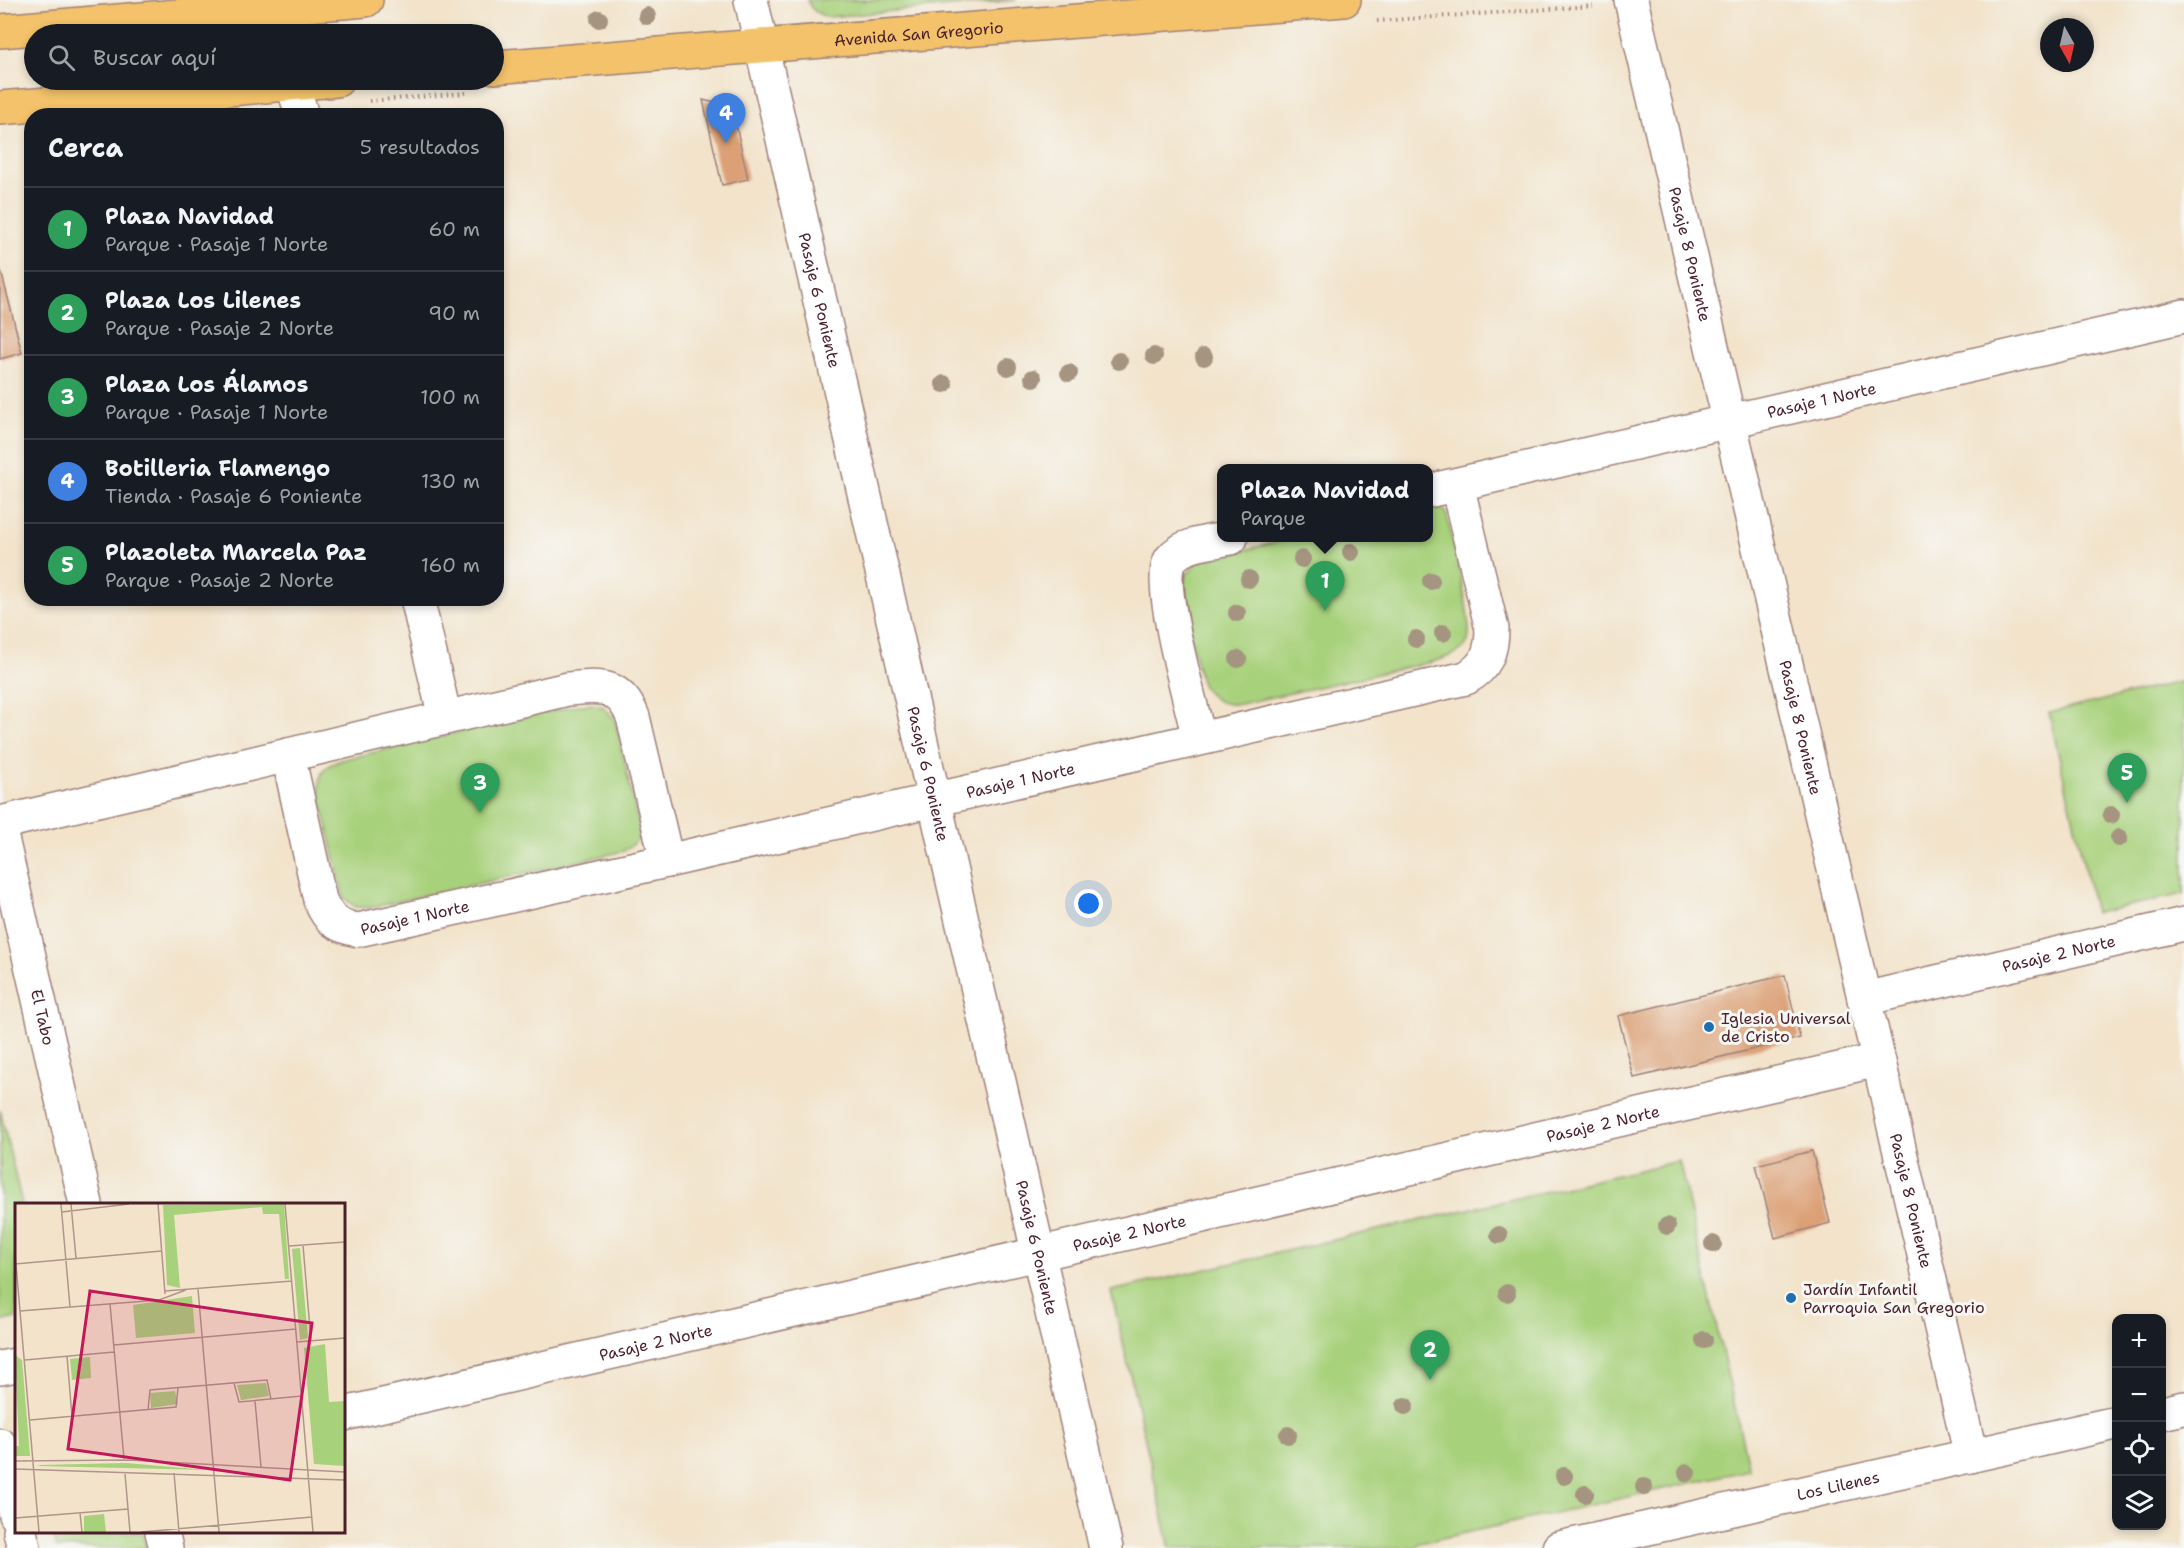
<!DOCTYPE html>
<html lang="es">
<meta charset="utf-8">
<style>
body{margin:0;font-family:"Shantell Sans",sans-serif;background:#20242c;color:#f1f3f6}
.controls{position:absolute;right:18px;bottom:18px;display:grid;overflow:hidden;border-radius:12px;box-shadow:0 3px 9px #0003}
.controls button{width:54px;height:54px;display:grid;place-items:center;padding:0;border:0;border-bottom:2px solid #363941;background:#171b24;color:#f1f3f6;font:30px sans-serif}
.compass{position:absolute;left:2040px;top:18px;width:54px;height:54px;border-radius:50%;background:#171b24;box-shadow:0 3px 9px #0003;rotate:172deg}
.you{position:absolute;left:1089px;top:904px;width:21px;height:21px;margin:-15px;border:4px solid #fff;border-radius:50%;background:#1a73e8;box-shadow:0 0 0 9px #1a73e833}
.badge{display:grid;place-items:center;width:39px;height:39px;border-radius:50%;background:#0b8043;color:#fff;font-size:20px;font-weight:700}
.pin{position:absolute;translate:-50% -50px;filter:drop-shadow(0 2px 3px #0008)}
.pin::after{content:'';position:absolute;top:32px;width:21px;height:18px;background:inherit;clip-path:polygon(0 0,100% 0,50% 100%)}
.popup{position:absolute;left:1217px;top:464px;width:216px;height:78px;box-sizing:border-box;display:grid;place-content:center;border-radius:12px;background:#171b24;filter:drop-shadow(0 2px 4px #0005);font-size:20px;white-space:nowrap;color:#9ea1a6}
.popup b{font-size:22px;color:#f1f3f6}
.popup::after{content:'';position:absolute;left:50%;top:100%;margin-left:-12px;border:12px solid transparent;border-top-color:#171b24}
.list{margin:0;padding:0;list-style:none}
h2{display:flex;justify-content:space-between;align-items:center;height:78px;margin:0;padding:0 24px;font-size:26px}
h2 small{font-size:20px;font-weight:400;color:#9ea1a6}
.list li{display:grid;grid-template-columns:39px 1fr auto;gap:18px;align-items:center;box-sizing:border-box;height:84px;padding:0 24px;border-top:2px solid #363941}
.list b{display:block;font-size:22px;white-space:nowrap}
.list p{margin:0;font-size:20px;white-space:nowrap;color:#9ea1a6}
.list em{font-size:20px;font-style:normal;color:#9ea1a6}
.icon{flex:none;width:33px;height:33px;fill:none;stroke:currentColor;stroke-width:2;stroke-linecap:round;stroke-linejoin:round}
.map{position:relative;flex:none;width:2184px;height:1548px;overflow:hidden}
.search{position:absolute;background:#171b24;box-shadow:0 3px 9px #0003;left:24px;top:24px;width:480px;height:66px;display:flex;align-items:center;gap:15px;box-sizing:border-box;padding:0 21px;border-radius:33px;color:#9ea1a6;font-size:22px}
.panel{position:absolute;background:#171b24;box-shadow:0 3px 9px #0003;left:24px;top:108px;width:480px;height:498px;border-radius:24px}
.map>svg:first-child{display:block}
</style>
<div class="map">
<svg width="2184" height="1548" viewBox="0 0 2184 1548">
<rect width="100%" height="100%" fill="#f6f6f2"/>
<filter id="ink" filterUnits="userSpaceOnUse"><feTurbulence type="fractalNoise" baseFrequency=".0167" numOctaves="2"/><feDisplacementMap in="SourceGraphic" scale="12" xChannelSelector="R" yChannelSelector="G"/><feConvolveMatrix kernelMatrix="1 2 1 2 8 2 1 2 1" color-interpolation-filters="sRGB"/></filter>
<filter id="wash" filterUnits="userSpaceOnUse"><feTurbulence type="fractalNoise" baseFrequency=".008" numOctaves="4" result="noise"/><feDisplacementMap in="SourceGraphic" scale="24" xChannelSelector="R" yChannelSelector="G"/><feGaussianBlur stdDeviation="1.35" result="paint"/><feColorMatrix in="noise" values="0 0 0 0 0 0 0 0 0 0 0 0 0 0 0 0 0 1.4 0 .05"/><feComposite in="paint" operator="in"/></filter>
<g filter="url(#wash)">
<rect width="100%" height="100%" fill="#f2e3ca"/>
<path fill="#a8d17c" stroke="#797854" stroke-width="1.5" d="M807,0H1016L828,17C817,14 812,11 807,0Z
M1429,506L1444,510L1447,516C1451,537 1476,629 1467,643C1461,654 1446,657 1436,661L1240,704C1222,706 1209,699 1201,682L1182,603L1185,577L1197,562L1293,538H1428Z
M2184,681V894L2095,913L2049,713Z
M578,705C600,704 602,702 615,721L640,830C639,841 633,845 624,851L369,908L356,907L344,898L320,796C317,774 323,765 345,759Z
M0,1110L22,1204H16V1318L0,1322Z
M1679,1161L1749,1470L1420,1543L1414,1548H1170L1111,1291Z
M53,1532H142L146,1548H56Z"/>
<g id="blocks">
<path fill="#dba076" d="M703,100L732,107L748,179L722,185Z
M0,267L22,353L0,359Z
M1785,975L1800,1038L1634,1078L1618,1016Z
M1812,1151L1830,1223L1775,1238L1756,1165Z"/>
</g>
</g>
<g filter="url(#ink)">
<use href="#blocks" fill-opacity="0" stroke="#9e817a" stroke-width="1.5"/>
<g fill="none" stroke-linecap="round" stroke-linejoin="round">
<defs>
<g id="minor">
<path id="s1" d="M751,0L1106,1548"/>
<path id="s2" d="M1631,0L1971,1456"/>
<path d="M293,84L302,116"/>
<path id="s3" d="M1428,491L2184,316"/>
<path d="M417,598L445,718"/>
<path d="M1199,738C1192,707 1155,580 1171,559C1183,543 1213,542 1231,538"/>
<path id="s4" d="M288,755L320,900C328,920 337,926 358,930L667,861L1466,678C1486,667 1492,652 1492,629L1457,485"/>
<path d="M0,823L568,689C600,686 619,683 633,717L667,861"/>
<path id="s5" d="M0,830L86,1204"/>
<path id="s6" d="M1864,999L2184,924"/>
<path d="M0,1368L16,1365"/>
<path d="M2162,1413L2184,1408"/>
<path id="s7" d="M344,1414L1878,1060"/>
<path d="M0,1445L16,1515"/>
<path d="M20,1532L24,1548"/>
<path d="M162,1532L166,1548"/>
<path id="s8" d="M1559,1548L2116,1423"/>
</g>
<g id="major">
<path d="M0,31L366,0"/>
<path id="s9" d="M494,67L1344,0"/>
<path d="M0,108L337,80"/>
</g>
</defs>
<use href="#minor" stroke="#9e817a" stroke-width="36"/>
<use href="#major" stroke="#9e817a" stroke-width="36"/>
<path stroke="#9e817a" stroke-width="4" stroke-dasharray="1.5 4.5" stroke-linecap="butt" d="M1377,21L1593,6
M369,101L466,93"/>
<use href="#minor" stroke="#fff" stroke-width="33"/>
<use href="#major" stroke="#f3c26a" stroke-width="33"/>
</g>
<g fill="#a59480">
<circle cx="647" cy="16" r="9"/>
<circle cx="599" cy="19" r="9"/>
<circle cx="1154" cy="356" r="9"/>
<circle cx="1204" cy="357" r="9"/>
<circle cx="1119" cy="361" r="9"/>
<circle cx="1008" cy="367" r="9"/>
<circle cx="1069" cy="373" r="9"/>
<circle cx="1033" cy="378" r="9"/>
<circle cx="944" cy="384" r="9"/>
<circle cx="1351" cy="552" r="9"/>
<circle cx="1302" cy="559" r="9"/>
<circle cx="1249" cy="579" r="9"/>
<circle cx="1431" cy="581" r="9"/>
<circle cx="1237" cy="613" r="9"/>
<circle cx="1443" cy="633" r="9"/>
<circle cx="1416" cy="639" r="9"/>
<circle cx="1238" cy="659" r="9"/>
<circle cx="2111" cy="815" r="9"/>
<circle cx="2119" cy="838" r="9"/>
<circle cx="1667" cy="1226" r="9"/>
<circle cx="1499" cy="1235" r="9"/>
<circle cx="1713" cy="1244" r="9"/>
<circle cx="1507" cy="1293" r="9"/>
<circle cx="1704" cy="1340" r="9"/>
<circle cx="1405" cy="1406" r="9"/>
<circle cx="1288" cy="1435" r="9"/>
<circle cx="1687" cy="1473" r="9"/>
<circle cx="1564" cy="1476" r="9"/>
<circle cx="1644" cy="1487" r="9"/>
<circle cx="1585" cy="1494" r="9"/>
</g>
</g>
<g fill="#1f6fb2" stroke="#f6f6f2" stroke-width="2">
<circle cx="1709" cy="1027" r="6"/>
<circle cx="1791" cy="1298" r="6"/>
</g>
<g text-anchor="middle" stroke-width="6" stroke-linejoin="round" paint-order="stroke">
<g font-size="16" fill="#4a1f2b" stroke="#f6f6f2">
<text dy="6" stroke="none"><textPath href="#s9" startOffset="426">Avenida San Gregorio</textPath></text>
<text dy="6" stroke="none"><textPath href="#s2" startOffset="261">Pasaje 8 Poniente</textPath></text>
<text dy="6" stroke="none"><textPath href="#s1" startOffset="308">Pasaje 6 Poniente</textPath></text>
<text dy="6" stroke="none"><textPath href="#s3" startOffset="404">Pasaje 1 Norte</textPath></text>
<text dy="6" stroke="none"><textPath href="#s2" startOffset="747">Pasaje 8 Poniente</textPath></text>
<text dy="6" stroke="none"><textPath href="#s1" startOffset="794">Pasaje 6 Poniente</textPath></text>
<text dy="6" stroke="none"><textPath href="#s4" startOffset="879">Pasaje 1 Norte</textPath></text>
<text dy="6" stroke="none"><textPath href="#s4" startOffset="258">Pasaje 1 Norte</textPath></text>
<text dy="6" stroke="none"><textPath href="#s6" startOffset="200">Pasaje 2 Norte</textPath></text>
<text dy="6" stroke="none"><textPath href="#s5" startOffset="192">El Tabo</textPath></text>
<text dy="6" stroke="none"><textPath href="#s7" startOffset="1292">Pasaje 2 Norte</textPath></text>
<text dy="6" stroke="none"><textPath href="#s2" startOffset="1233">Pasaje 8 Poniente</textPath></text>
<text dy="6" stroke="none"><textPath href="#s7" startOffset="806">Pasaje 2 Norte</textPath></text>
<text dy="6" stroke="none"><textPath href="#s1" startOffset="1280">Pasaje 6 Poniente</textPath></text>
<text dy="6" stroke="none"><textPath href="#s7" startOffset="320">Pasaje 2 Norte</textPath></text>
<text dy="6" stroke="none"><textPath href="#s8" startOffset="286">Los Lilenes</textPath></text>
</g>
<g font-size="16" fill="#4a1f2b" stroke="#f6f6f2" text-anchor="start">
<text x="1721" y="1024">Iglesia Universal<tspan x="1721" dy="18">de Cristo</tspan></text>
<text x="1803" y="1295">Jardín Infantil<tspan x="1803" dy="18">Parroquia San Gregorio</tspan></text>
</g>
</g>
<g transform="translate(15 1203)">
<rect width="330" height="330" fill="#f2e3ca"/>
<path d="M269,1L274,76H270L264,11H248L247,4L159,12L165,85L152,82L148,2ZM285,45L293,135L285,137L277,46ZM177,93L180,130L121,135L118,102ZM310,141L314,199L330,198V263L299,261L289,145ZM0,152L7,157L15,253H0V243H4ZM75,154L76,175L57,177L55,156ZM251,180L254,193L226,197L222,182ZM160,188L163,201L136,205L135,190ZM111,260L193,267L23,263L25,262ZM89,311L91,329H69V313Z" fill="#a8d17c"/>
<path fill="none" stroke="#af958a" stroke-width="1.5" d="M46,1L55,104M56,1L61,55M143,1L150,91M270,1L298,329M47,9L114,1M288,42L296,138M274,43L330,39M0,50L24,329M0,61L147,48M183,86L204,329M150,88L277,78M95,101L109,256M5,108L144,97L171,87M282,139L330,135M99,142L281,126M52,153L57,214M10,157L99,149M219,180L224,199L287,193M240,198L246,264M133,207L135,187L252,177L256,196M15,217L161,204L163,185M0,258L114,257L330,269M0,266L330,277M159,270L164,329M110,271L115,329M65,310L67,329M0,315L113,306M126,329L297,314"/>
<path fill="#c2185b" fill-opacity="0.15" stroke="#c2185b" stroke-width="3" d="M75,88L297,120L275,277L53,246Z"/>
<rect width="330" height="330" fill="none" stroke="#4a1f2b" stroke-width="3"/>
</g>
</svg>
<div class="controls">
<button>+</button>
<button>−</button>
<button><svg class="icon" aria-label="locate" viewBox="0 0 24 24"><circle cx="12" cy="12" r="6"/><path d="M12 2v4M12 18v4M2 12h4M18 12h4"/></svg></button>
<button><svg class="icon" aria-label="layers" viewBox="0 0 24 24"><path d="M12 4l9 5-9 5-9-5zM3 14l9 5 9-5"/></svg></button>
</div>
<svg class="compass" viewBox="-18 -18 36 36"><path d="M0-13l5 13h-10z" fill="#e53935"/><path d="M0 13l5-13h-10z" fill="#9ea1a6"/></svg>
<div class="you"></div>
<div class="pin badge" style="left:1325px;top:611px;background:#2e9e5b">1</div>
<div class="popup"><b>Plaza Navidad</b>Parque</div>
<div class="pin badge" style="left:1430px;top:1380px;background:#2e9e5b">2</div>
<div class="pin badge" style="left:480px;top:813px;background:#2e9e5b">3</div>
<div class="pin badge" style="left:726px;top:143px;background:#3f7fe0">4</div>
<div class="pin badge" style="left:2127px;top:803px;background:#2e9e5b">5</div>
<div class="search"><svg class="icon" aria-label="search" viewBox="0 0 24 24"><circle cx="10" cy="10" r="6"/><path d="M15 15l6 6"/></svg>Buscar aquí</div>
<section class="panel">
<h2>Cerca<small>5 resultados</small></h2>
<ul class="list">
<li><span class="badge" style="background:#2e9e5b">1</span><div><b>Plaza Navidad</b><p>Parque · Pasaje 1 Norte</p></div><em>60 m</em></li>
<li><span class="badge" style="background:#2e9e5b">2</span><div><b>Plaza Los Lilenes</b><p>Parque · Pasaje 2 Norte</p></div><em>90 m</em></li>
<li><span class="badge" style="background:#2e9e5b">3</span><div><b>Plaza Los Álamos</b><p>Parque · Pasaje 1 Norte</p></div><em>100 m</em></li>
<li><span class="badge" style="background:#3f7fe0">4</span><div><b>Botilleria Flamengo</b><p>Tienda · Pasaje 6 Poniente</p></div><em>130 m</em></li>
<li><span class="badge" style="background:#2e9e5b">5</span><div><b>Plazoleta Marcela Paz</b><p>Parque · Pasaje 2 Norte</p></div><em>160 m</em></li>
</ul>
</section>
</div>
